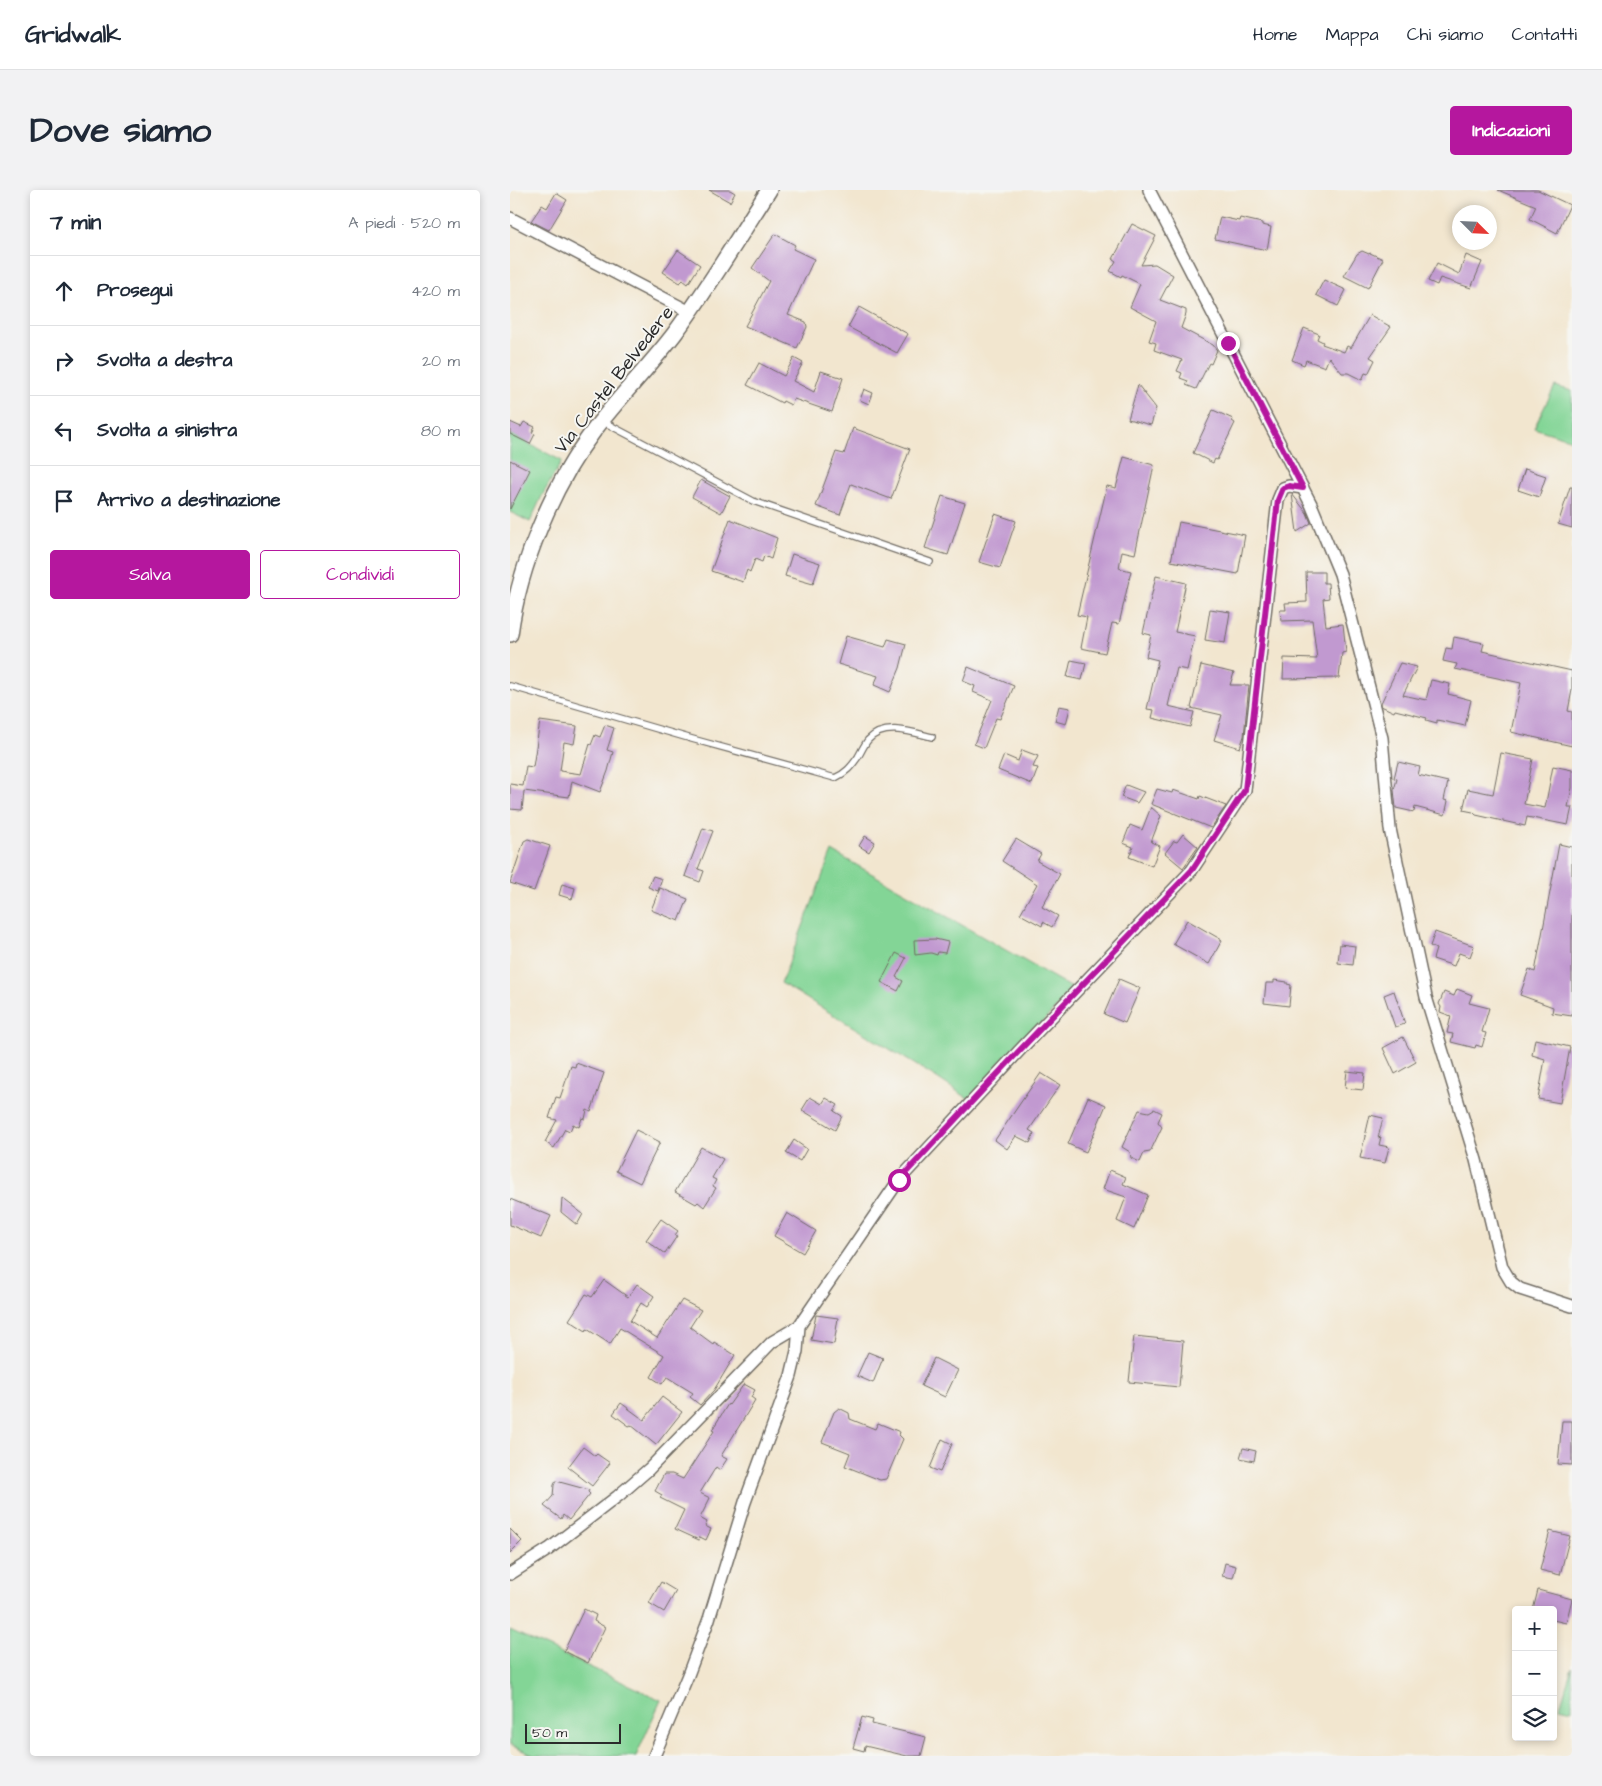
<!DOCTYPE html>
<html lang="it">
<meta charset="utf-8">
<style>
body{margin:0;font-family:"Architects Daughter",sans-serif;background:#f2f2f3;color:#1f2937}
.controls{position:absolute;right:15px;bottom:15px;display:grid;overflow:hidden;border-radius:5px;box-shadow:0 2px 8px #0003}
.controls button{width:45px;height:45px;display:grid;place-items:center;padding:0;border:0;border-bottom:1px solid #e0e1e3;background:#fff;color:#1f2937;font:25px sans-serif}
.compass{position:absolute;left:942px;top:15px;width:45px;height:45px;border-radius:50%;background:#fff;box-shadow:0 2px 8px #0003;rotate:114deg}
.scale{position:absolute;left:15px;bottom:12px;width:96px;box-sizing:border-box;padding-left:5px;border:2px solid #2b2b2b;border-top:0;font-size:14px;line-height:18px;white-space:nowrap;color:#2b2b2b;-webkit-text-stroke:4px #f6f6f2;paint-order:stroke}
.stop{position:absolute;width:15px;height:15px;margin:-11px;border:4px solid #b5179e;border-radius:50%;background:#fff}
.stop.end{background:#b5179e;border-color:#fff;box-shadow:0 1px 5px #0008}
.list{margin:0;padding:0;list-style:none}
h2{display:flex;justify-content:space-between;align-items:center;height:65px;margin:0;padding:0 20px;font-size:21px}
h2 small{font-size:16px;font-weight:400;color:#747a83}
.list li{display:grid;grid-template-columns:32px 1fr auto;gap:15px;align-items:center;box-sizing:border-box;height:70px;padding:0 20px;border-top:1px solid #e0e1e3}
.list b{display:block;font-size:19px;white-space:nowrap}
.list em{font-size:16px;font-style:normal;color:#747a83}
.actions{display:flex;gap:10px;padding:15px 20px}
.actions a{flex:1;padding:11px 0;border:1px solid #b5179e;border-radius:5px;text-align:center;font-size:18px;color:#b5179e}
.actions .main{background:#b5179e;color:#fff}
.icon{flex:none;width:28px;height:28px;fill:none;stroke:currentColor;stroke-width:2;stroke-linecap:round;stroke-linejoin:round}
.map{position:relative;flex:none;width:1062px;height:1566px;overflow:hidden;border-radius:5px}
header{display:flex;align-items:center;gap:30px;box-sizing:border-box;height:70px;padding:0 25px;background:#fff;border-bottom:1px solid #e0e1e3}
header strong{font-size:24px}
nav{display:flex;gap:28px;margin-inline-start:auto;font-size:18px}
.intro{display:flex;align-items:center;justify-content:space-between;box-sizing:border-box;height:120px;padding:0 30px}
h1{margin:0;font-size:35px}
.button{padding:12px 22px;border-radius:5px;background:#b5179e;color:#fff;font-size:18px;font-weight:700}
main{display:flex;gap:30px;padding:0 30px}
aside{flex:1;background:#fff;border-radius:5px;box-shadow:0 2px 8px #0003}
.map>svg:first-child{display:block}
</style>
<header>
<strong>Gridwalk</strong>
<nav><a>Home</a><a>Mappa</a><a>Chi siamo</a><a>Contatti</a></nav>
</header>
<div class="intro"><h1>Dove siamo</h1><a class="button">Indicazioni</a></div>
<main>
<aside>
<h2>7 min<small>A piedi · 520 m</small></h2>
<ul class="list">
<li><svg class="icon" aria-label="ahead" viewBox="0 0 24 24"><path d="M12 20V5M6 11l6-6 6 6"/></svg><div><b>Prosegui</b></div><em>420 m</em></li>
<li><svg class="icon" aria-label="right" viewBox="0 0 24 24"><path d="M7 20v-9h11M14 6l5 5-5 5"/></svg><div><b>Svolta a destra</b></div><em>20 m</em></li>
<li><svg class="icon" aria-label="left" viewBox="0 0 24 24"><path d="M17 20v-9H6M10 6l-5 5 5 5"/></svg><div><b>Svolta a sinistra</b></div><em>80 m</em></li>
<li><svg class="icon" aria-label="arrive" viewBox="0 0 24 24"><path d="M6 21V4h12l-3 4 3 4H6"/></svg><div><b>Arrivo a destinazione</b></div></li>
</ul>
<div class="actions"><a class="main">Salva</a><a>Condividi</a></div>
</aside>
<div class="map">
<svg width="1062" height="1566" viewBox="0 0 1062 1566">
<rect width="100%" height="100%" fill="#f6f6f2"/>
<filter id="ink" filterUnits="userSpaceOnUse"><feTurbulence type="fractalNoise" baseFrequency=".02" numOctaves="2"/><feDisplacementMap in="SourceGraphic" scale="10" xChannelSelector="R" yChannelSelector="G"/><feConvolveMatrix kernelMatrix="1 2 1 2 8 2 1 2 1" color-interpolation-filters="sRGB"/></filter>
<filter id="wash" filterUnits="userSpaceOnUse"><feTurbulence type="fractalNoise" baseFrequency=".0096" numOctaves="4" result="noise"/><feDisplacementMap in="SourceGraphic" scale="20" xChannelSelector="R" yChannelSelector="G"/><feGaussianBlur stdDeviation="1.12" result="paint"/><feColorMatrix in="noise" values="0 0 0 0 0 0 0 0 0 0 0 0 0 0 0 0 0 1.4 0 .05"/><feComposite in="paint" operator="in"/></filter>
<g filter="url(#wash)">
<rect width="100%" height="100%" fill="#f2e6cf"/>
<path fill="#83d596" stroke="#578060" d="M1045,196L1062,201V250L1024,238Z
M0,244L52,271L32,306L20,332L0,322Z
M322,661L564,799L459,909L424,886L271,793Z
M0,1440L151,1510L126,1566H25L0,1555Z
M1062,1477V1520L1050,1517Z"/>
<g id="blocks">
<path fill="#c199d0" d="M199,0H220L225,3L220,12Z
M988,0H1028L1060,15L1047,43L1020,29L1026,16Z
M46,3L57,10L39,40L21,31L32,15L37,18Z
M710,27L729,31L730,28L752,33V35L761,37L757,60L705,49Z
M622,34L646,46L631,75L645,74L663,85L650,110L676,120V124L671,138L703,155L707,160L701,174L699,173L686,199L676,195L678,191L670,188L672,183L667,181L672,170L644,160L646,153L639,151L646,131L620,117L630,94L612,85L611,87L600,81L606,71L603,69Z
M265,44L285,55L283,59L304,69L278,125L296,132L297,137L287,158L235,136L259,91L242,78Z
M168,60L190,75L178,94L173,90L170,93L153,82Z
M852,61L859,64L860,63L873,69L858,98L834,86L847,64Z
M956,65L972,72L961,98L930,88L927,95L918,91L927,73L949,84Z
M814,90L836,100L828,116L806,105Z
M349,117L398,144L387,163L338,137Z
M860,125L881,137L860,167L865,170L858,184L855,183L852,190L838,183H832L819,167L815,177L796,170L794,175L782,170L794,138L809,144L807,149L813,152L812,154L834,162L837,156L841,158Z
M284,168L293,173L283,191L304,202L311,181L333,188L322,222L284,209L281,215L273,211L272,213L237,195L249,173L274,186Z
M628,195L646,218L641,235L618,229Z
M354,199L363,203L359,214L350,210Z
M703,220L723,229L722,231L725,233L707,270L705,269L703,273L683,263Z
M0,232L11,237L14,232L25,237L22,243L25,244L20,254L0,244Z
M343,238L400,259L381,309L341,294L330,325L306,316L326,262L334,264Z
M614,267L644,275L625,364L612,361L609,378L621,381L609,434L602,433L595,463L571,458L577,427L567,425L597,296L606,298Z
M0,270L20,280L0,319Z
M1015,279L1036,286L1029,307L1008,300Z
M191,290L220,306L211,323L182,307Z
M1060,297H1062V338L1048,334Z
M782,304L797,323L801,333L787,342Z
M432,306L455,313L438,365L415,358Z
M485,324L506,331L490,378L469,372Z
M220,329L267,348L261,369L254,366L252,372L245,369L240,382L237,380L233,392L201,381Z
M669,332L735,345L728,384L661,371Z
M282,364L310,373L303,394L275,386Z
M796,382H814V393H818L819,408L813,409L816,436L833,434L836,462L832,463L829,488L773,489L774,468L807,469L802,430L771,431L770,420H776L775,413L797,412Z
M646,386L676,393L665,442L685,446L677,480L667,478L658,516L684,522L680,537L642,528L644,520L637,519L648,470L636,467L641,445L633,443Z
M700,419L720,422L715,453L695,450Z
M336,446L375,457L378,449L396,454L390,478L380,502L364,495L368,486L328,474Z
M944,447L974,453L972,461L1062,481V500L1058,521L1062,522V556L1001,542L1011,493L945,479L947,474L933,471L936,458L942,459Z
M561,470L576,473L572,490L557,487Z
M890,473L907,477L893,505L916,510L921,490L940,494L938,504L961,510L955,536L927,530V533L916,530L917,528L885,520L884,522L871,516V513Z
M691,475L724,483L720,495H739L734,546L730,558L704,550L712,525L681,518Z
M458,477L504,496L490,529L486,528L474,558L464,554L482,510L463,502L465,496L453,491Z
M549,516L560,518L556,534L545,531Z
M30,531L67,536L64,554L54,552L50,581L71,584L80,554L81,555L85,545L90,547L95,535L104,538L97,560L103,562L98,581L90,602L62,591L59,607L14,601L12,620L0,619V594L13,596L16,576L23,577Z
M512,560L528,566L523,577L528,578L522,594L488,580L494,565L508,571Z
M991,563L1023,569L1014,614L1035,618L1043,576L1062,580V598L1058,617H1062L1058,635L1017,627L1015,636L966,625L963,622L953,620L958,599L983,604Z
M888,572L910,577L908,585L938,592L934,610L938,611L935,625L905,617L904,622L886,618L884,600L887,589L884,588Z
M616,595L634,602L627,613L611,607Z
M647,599L662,603L663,600L689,609L690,606L716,616L701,638L641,614Z
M641,617L651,626L641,652L650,656L642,676L619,667L623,657L613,653L620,635L632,640Z
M193,638L203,641L188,679L194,681L190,692L175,686Z
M673,644L688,657L673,678L655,663L664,651L667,652Z
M355,646L365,652L359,662L349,656Z
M18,649L40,656L24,701L0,693L14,651Z
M506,649L531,664L527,671L550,684L532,717L548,726L542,737L533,732L532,736L510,724L527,694L492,671Z
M1049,654L1062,657V826L1042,823L1043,817L1010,805L1019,779L1025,782Z
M143,686L152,689L148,701L138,697Z
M52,694L65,698L62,709L49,705Z
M150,698L178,709L169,731L141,720Z
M677,730L712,750L699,774L663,754Z
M925,742L964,756L960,767L949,763L944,776L923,769L926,759L920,756Z
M425,749L438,752L435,763L428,762L427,765L421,763L405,765L404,750Z
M830,754L845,756L843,775L828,773Z
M386,763L396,768L386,787L393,791L388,801L371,792Z
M609,789L630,798L615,833L594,824Z
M764,790L777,792V794L781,795L779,816L754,813L756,793H764Z
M947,799L962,805L959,813L979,818L972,842L976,843L972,857L966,855L965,858L941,852L943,844L937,843L941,826L930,822L931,817L929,814L934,802L944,806Z
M884,801L895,834L885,837L874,805Z
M893,847L906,872L885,884L873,858Z
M1025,849L1060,857L1050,913L1028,909L1035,869L1022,865Z
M66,873L94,883L81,922L77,920L75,929L72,928L69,937L63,934L60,941L55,939L44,958L35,952L47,930L39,928L46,907L50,908L61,876L65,877Z
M837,881L855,883L853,900L835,898Z
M531,883L550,895L519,940L524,943L520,953L506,946L497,959L485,950Z
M300,907L312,914L316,908L328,915L324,921L332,926L325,940L292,920Z
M578,907L596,915L576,962L558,954Z
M644,919L652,923L648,932L652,937L640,962L634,963L630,972L621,968L620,962L612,957L629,920L639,922Z
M860,925L873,928L868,948L871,947L869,955L879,957L875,973L850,968Z
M126,940L150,952L130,993L106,981Z
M284,950L297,959L290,971L276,963Z
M191,957L213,969L202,988L206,990L203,996L206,998L194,1017L188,1012L186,1014L165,1002Z
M600,980L616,987L613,994L638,1005L624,1039L607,1031L616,1007L593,999Z
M52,1008L73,1024L67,1035L51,1022Z
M0,1009L41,1026L31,1048L0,1035Z
M277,1023L306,1041L293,1063L264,1046Z
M151,1029L168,1041L165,1045L167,1046L155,1064L136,1050Z
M94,1090L118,1107L127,1094L144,1106L137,1117L131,1113L120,1131L147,1148L172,1110L191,1120L180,1137L203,1154L204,1152L225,1165L204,1200L190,1215L180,1207L183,1203L157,1187L152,1194L141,1187L154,1165L110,1138L100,1154L77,1139L76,1141L59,1130L76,1104L82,1107Z
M306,1125L328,1128L324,1154L301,1150Z
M624,1146L673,1151L669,1197L619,1192Z
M358,1162L373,1168L363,1193L347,1186Z
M424,1168L448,1180L435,1207L411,1196Z
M234,1194L245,1200L241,1207L245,1210L211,1266L217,1269L210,1280L206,1277L190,1303L200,1308L190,1328L197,1332L195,1336L201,1339L196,1350L190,1347L189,1350L165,1339L174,1320L150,1308L152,1305L145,1301L154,1284H162L173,1289L204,1241L202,1240L218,1214L219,1215Z
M152,1207L172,1222L146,1255L121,1235L119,1236L103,1224L111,1213L134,1230Z
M329,1218L339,1223L340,1229L365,1239L368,1233L390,1242L389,1245L393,1249L376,1289L370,1290L335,1276L340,1263L312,1252L324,1222Z
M1052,1231H1062V1275L1048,1274Z
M432,1249L442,1254L430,1282L420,1278Z
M73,1257L85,1266L87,1264L100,1273L82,1296L58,1277Z
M733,1258L746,1261L744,1271L730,1268Z
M46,1291L79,1300L78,1302L80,1304L59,1330L53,1325L51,1329L34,1316L43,1306L44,1295Z
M0,1339L12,1351L0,1363Z
M1040,1341L1060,1346L1050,1385L1030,1380Z
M715,1373L726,1376L723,1388L712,1386Z
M151,1392L166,1401L154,1422L139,1413Z
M1028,1400L1062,1409L1056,1433L1043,1430V1420H1023Z
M74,1419L86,1425L84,1431L95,1437L78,1473L54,1461Z
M352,1527L363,1530L362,1534L416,1547L411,1566H397L355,1556L354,1561L343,1558Z"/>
</g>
</g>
<g filter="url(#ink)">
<use href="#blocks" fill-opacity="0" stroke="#716c64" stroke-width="1"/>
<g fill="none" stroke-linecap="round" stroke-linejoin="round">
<defs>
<path id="lane" d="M92,231L243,311L420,372
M0,496L182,549L325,588C336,583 341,577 348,567C351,562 354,555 358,550C374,532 402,542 422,547"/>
<path id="street" d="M639,0L801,314L830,384L872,548L880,639L916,807L966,970L992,1077L1001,1092L1010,1099L1062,1116
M0,28L180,122
M0,1384L39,1359L108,1306L139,1279L262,1152L289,1136L389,990L509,861L682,680L735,600L768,310L773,298L779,296L793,298
M144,1566L178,1485L199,1429L235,1312L281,1186L287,1161L289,1136"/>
<path id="secondary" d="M0,444C9,376 43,294 85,239C110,206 140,176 165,143C199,97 228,48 259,0"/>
</defs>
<use href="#lane" stroke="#716c64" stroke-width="8"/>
<use href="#street" stroke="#716c64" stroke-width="14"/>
<use href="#secondary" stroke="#716c64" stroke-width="18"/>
<use href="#lane" stroke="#fff" stroke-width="5.5"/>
<use href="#street" stroke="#fff" stroke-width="11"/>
<use href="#secondary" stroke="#fff" stroke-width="15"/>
</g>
</g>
<g fill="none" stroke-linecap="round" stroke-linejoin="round" filter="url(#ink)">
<path stroke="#b5179e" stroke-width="6" d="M389,990L509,861L682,680L735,600L768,310L773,298L779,296L793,298L718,153"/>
</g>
<g text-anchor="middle" stroke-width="4" stroke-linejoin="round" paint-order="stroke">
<g font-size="19" fill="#2b2b2b" stroke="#f6f6f2">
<text transform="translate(103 189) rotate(-52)" y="7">Via Castel Belvedere</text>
</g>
</g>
</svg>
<div class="controls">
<button>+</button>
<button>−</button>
<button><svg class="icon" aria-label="layers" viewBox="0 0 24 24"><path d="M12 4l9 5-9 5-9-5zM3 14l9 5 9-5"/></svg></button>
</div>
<svg class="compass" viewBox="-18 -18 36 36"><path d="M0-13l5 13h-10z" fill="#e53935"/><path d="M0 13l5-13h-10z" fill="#747a83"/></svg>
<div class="scale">50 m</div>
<div class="stop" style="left:389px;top:990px"></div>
<div class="stop end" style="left:718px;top:153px"></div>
</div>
</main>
